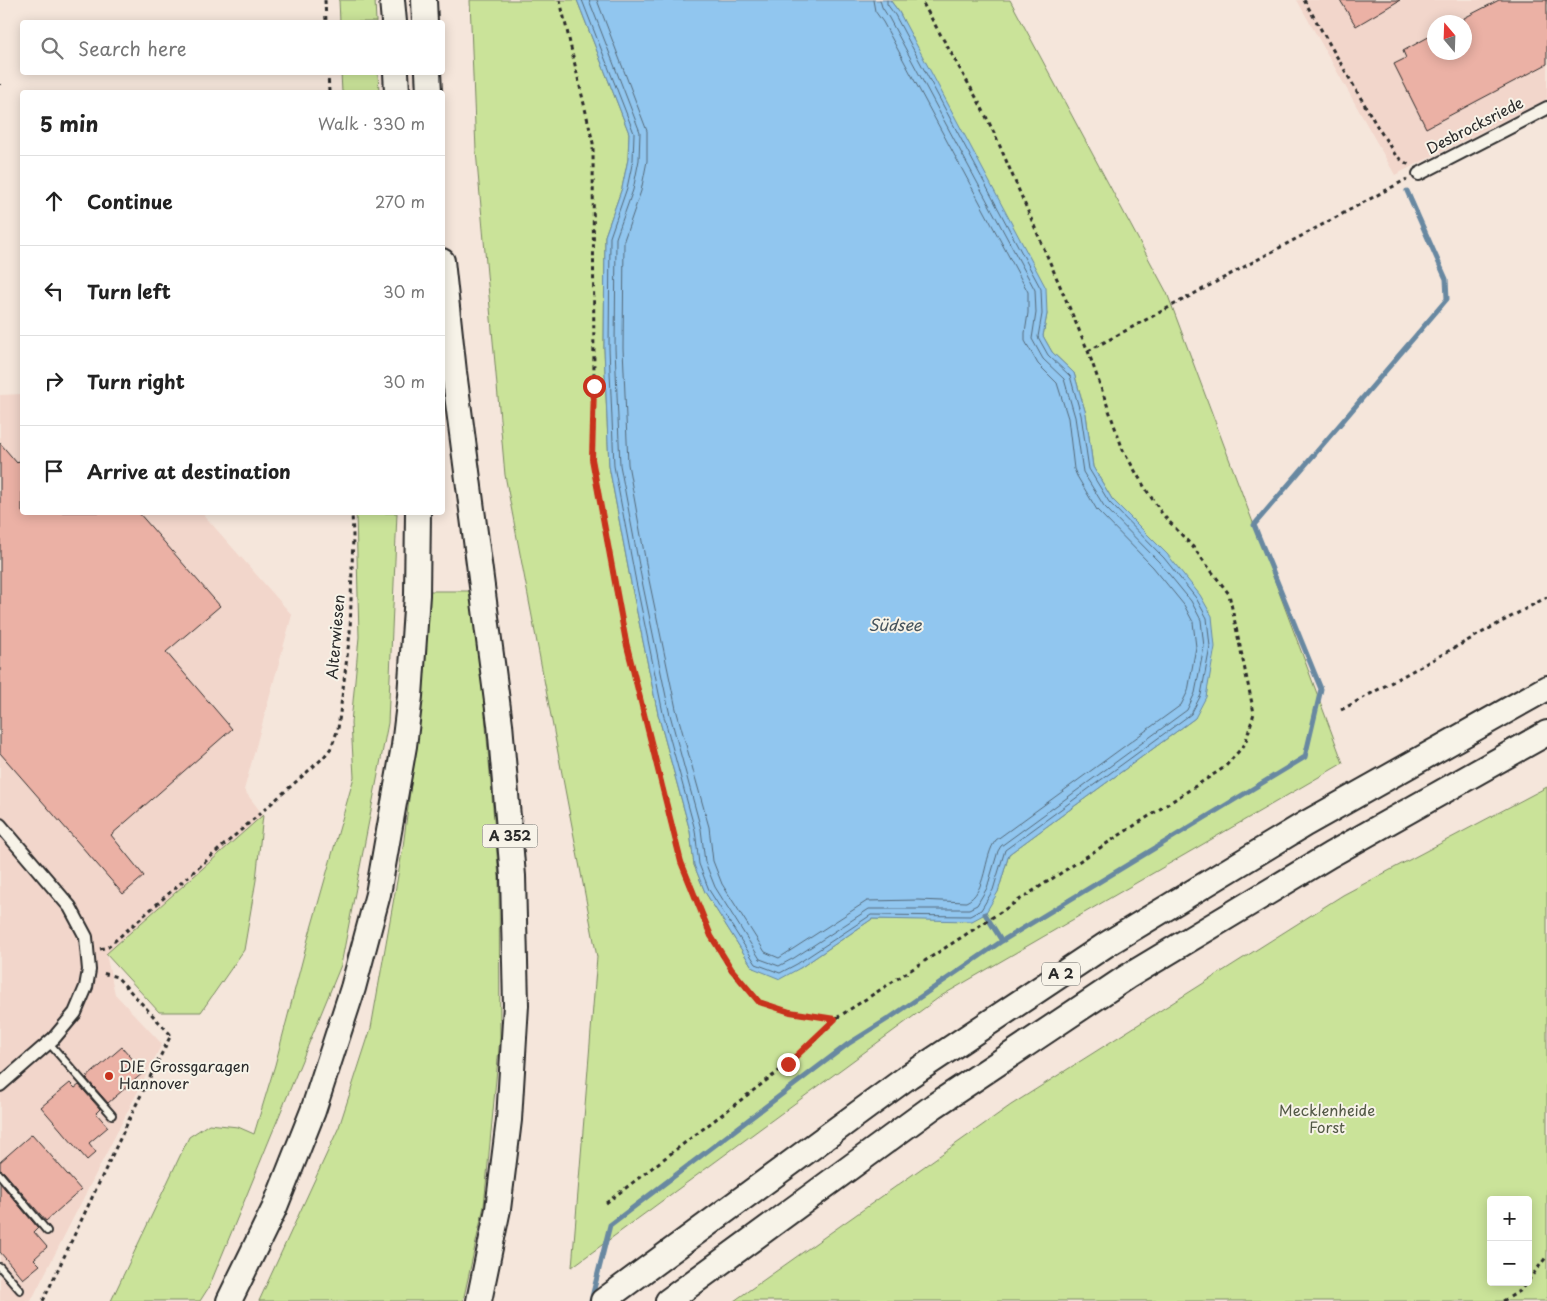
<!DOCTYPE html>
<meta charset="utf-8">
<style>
body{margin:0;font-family:"Playpen Sans",sans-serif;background:#f6f6f6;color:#222}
.controls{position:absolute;right:15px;bottom:15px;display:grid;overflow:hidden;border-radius:5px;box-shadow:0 2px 12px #0003}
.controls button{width:45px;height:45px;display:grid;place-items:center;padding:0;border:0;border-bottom:1px solid #e0e0e0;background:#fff;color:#222;font:25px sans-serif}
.compass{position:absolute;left:1427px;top:15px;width:45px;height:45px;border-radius:50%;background:#fff;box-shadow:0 2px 12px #0003;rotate:341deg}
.stop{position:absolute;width:15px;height:15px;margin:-11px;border:4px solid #c8321e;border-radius:50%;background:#fff}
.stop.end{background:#c8321e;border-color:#fff;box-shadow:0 1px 5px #0008}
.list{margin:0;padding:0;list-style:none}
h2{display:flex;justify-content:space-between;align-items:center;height:65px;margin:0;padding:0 20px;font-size:21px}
h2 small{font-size:16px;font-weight:400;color:#767676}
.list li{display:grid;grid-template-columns:32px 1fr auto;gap:15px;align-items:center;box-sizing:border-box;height:90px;padding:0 20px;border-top:1px solid #e0e0e0}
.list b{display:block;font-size:19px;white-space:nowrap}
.list em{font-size:16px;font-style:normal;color:#767676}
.icon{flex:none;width:28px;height:28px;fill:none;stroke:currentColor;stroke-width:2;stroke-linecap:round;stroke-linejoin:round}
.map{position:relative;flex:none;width:1547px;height:1301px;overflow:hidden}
.search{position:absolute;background:#fff;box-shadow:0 2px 12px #0003;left:20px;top:20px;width:425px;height:55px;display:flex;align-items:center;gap:12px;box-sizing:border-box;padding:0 18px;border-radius:5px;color:#767676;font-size:19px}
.panel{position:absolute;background:#fff;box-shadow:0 2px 12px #0003;left:20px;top:90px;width:425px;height:425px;border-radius:5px}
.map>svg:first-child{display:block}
</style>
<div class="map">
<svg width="1547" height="1301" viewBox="0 0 1547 1301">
<rect width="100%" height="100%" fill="#f5e6db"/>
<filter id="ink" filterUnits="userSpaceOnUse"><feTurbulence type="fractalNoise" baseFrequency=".02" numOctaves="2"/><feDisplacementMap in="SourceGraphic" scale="10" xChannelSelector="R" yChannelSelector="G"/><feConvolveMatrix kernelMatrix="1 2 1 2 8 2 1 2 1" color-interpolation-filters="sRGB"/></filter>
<g filter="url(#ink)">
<path fill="#f2d6cb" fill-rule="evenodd" d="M1297,0H1547V99L1395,175ZM1434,22H1464V52H1434Z
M22,394V512L202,513L292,615L244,790L263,815L106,954L115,994L162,1044L31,1301H0V395Z"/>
<path fill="#cae399" stroke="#7a8762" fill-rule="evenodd" d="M339,0H375L376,22H340Z
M470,0H577L629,133L628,159L622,188L605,236L604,348L609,466L631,583L658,714L690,831L694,865L705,892L753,968H800L872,919H918L998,892L1009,854L1195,718L1167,554L1112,499L1093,467L1086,414L1074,373L1052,352L1043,336L1047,314L899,12L890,0H1010L1167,293L1343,763L941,996L572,1267L597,957L505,475L476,151Z
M341,73H378L379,92H342Z
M356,513H397L388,723L341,965L209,1287L200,1301H111L189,1137L209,1124L238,1127L254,1134L275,1065L308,939L354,777L351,723L359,637Z
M430,591H471L482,680L499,878L500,1037L484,1206L463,1301H259L339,1127L371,1028L403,847L419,720Z
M1547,787V1301H734L1011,1105L1343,895ZM1491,1200H1528V1282H1491Z
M263,815L256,880L244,950L201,1012H159L106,954Z"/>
<path fill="#91c6ef" stroke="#6888a1" d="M577,0H890L899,12L1046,288L1047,314L1043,336L1052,352L1074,373L1086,414L1093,467L1112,499L1167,554L1200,595L1212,616L1215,647L1206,697L1195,718L1009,854L998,892L985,914L972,921L872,919L800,968L780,979L753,968L705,892L694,865L690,831L658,714L631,583L609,466L604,348L605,236L622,188L628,159L629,133Z"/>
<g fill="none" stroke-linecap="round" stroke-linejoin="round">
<path stroke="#546979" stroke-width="1" d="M582,0L634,133L633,160L627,188L610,237L609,348L614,466L636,582L663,713L695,830L699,864L709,890L756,964L780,973L797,964L871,915L970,916L981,910L993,890L1005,850L1191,714L1201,695L1210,647L1207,618L1196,598L1164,558L1109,502L1089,469L1081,415L1070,376L1048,355L1038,337L1042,314L1041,289L895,15L887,4V0
M589,0L640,132L639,160L633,190L616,238L615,348L620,465L642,581L669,711L701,829L705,862L715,887L760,959L779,966L794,958L869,909H969L977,905L987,888L998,851L1001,846L1187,710L1195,693L1204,647L1201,620L1191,601L1159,562L1104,506L1083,472L1075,417L1064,379L1043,359L1032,339L1036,313L1035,290L889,18L882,7L880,0
M597,0L647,131V161L641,191L624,240L623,348L628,464L649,580L676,709L709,827L713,861L722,884L765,952L779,958L867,901L918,900L966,902C987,893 983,856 996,840L1181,705L1188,691L1196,647L1193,622L1184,605L1153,567L1097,510L1077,476L1074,469L1068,418L1057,383L1038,364L1025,341V333L1028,313V292L883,22L875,11L873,0"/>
<path stroke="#6888a1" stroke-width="5" d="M1002,941L1305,757L1321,689L1254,525L1447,299L1446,279L1407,191
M591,1301L610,1225L848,1044L891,1017L1002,941L985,914"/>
</g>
<path fill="#ebb1a5" stroke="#2b2b2b" d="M1340,0H1400L1356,26Z
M1499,0H1547V64L1426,128L1394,64L1406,58L1403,51L1434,34V52H1464V18Z
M0,443L17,463L22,458V512H138L220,606L166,652L232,729L111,835L144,876L123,894L0,753Z
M122,1047L144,1072L108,1103L86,1078Z
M70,1083L75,1088L79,1085L100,1109L96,1113L108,1127L89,1143L96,1152L87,1160L41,1107Z
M32,1134L81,1190L46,1221L4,1172L0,1170V1162Z
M0,1183L38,1228L34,1232L47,1247L34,1259L40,1265L23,1279L0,1252Z"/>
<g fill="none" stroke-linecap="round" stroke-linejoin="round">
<defs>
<path id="lane" d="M49,1043L112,1115
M0,1175L47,1231
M0,1267L20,1290"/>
<path id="street" d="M1419,174L1547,108
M0,825L70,907L86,937L89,970L86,987L75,1013L54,1038L0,1085"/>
<path id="highway" d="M392,0L394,22
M424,0L425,22
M396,72L397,92
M428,72L429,92
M442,261L454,372L500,724L513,876L516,1005L509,1120L498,1209L479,1301
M229,1301L274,1209L313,1111L353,988L378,894L404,746L410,696L417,595L418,512
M603,1301L909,1076L1107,944L1305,824L1547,688
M668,1301L934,1106L1127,977L1330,855L1547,733"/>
</defs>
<use href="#lane" stroke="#2b2b2b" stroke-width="10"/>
<use href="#street" stroke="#2b2b2b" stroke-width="16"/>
<use href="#highway" stroke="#2b2b2b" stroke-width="28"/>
<path stroke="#2b2b2b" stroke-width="3" stroke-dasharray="4 4" stroke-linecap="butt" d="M325,0L326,22
M560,0L593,143L594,386L592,459L626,642L681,862L711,936L731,970L759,1002L790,1012L834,1019
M1304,0L1377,126L1396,156L1409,165
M328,72L329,92
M0,84V85
M1088,351L1407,179
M1341,710L1547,597
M100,949L108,947L323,758L331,748L338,729L350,633L353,536L352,512
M606,1203L788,1064L835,1019L1225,767L1245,744L1254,713L1229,594L1193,547L1163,515L1145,488L1123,450L1088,351L996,137L981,106L921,0
M1528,1281L1547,1256
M43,1301L136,1105L171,1035L117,977L102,973
M1503,1301L1520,1291L1527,1282"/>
<use href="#lane" stroke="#f7f3e8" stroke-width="6"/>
<use href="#street" stroke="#f7f3e8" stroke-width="12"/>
<use href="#highway" stroke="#f7f3e8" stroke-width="24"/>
</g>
</g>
<g fill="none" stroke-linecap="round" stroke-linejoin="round" filter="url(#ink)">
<path stroke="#c8321e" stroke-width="6" d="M594,386L592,459L626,642L681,862L711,936L732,970L759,1002L790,1012L835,1019L788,1064"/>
</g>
<circle fill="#c8321e" stroke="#f7f3e8" stroke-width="2" cx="109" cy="1076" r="5"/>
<g text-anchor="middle" stroke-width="4" stroke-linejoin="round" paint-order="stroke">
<g fill="#f7f3e8" stroke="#686764" stroke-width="1">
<rect x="482.5" y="824.5" width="55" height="23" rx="4"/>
<rect x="1042" y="962.5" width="38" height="23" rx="4"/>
</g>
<g font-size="14" font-weight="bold" fill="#2b2b2b">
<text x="510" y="841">A 352</text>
<text x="1061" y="979">A 2</text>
</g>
<g font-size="15" fill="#2b2b2b" stroke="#f7f3e8">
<text transform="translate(1475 126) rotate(-27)" y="5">Desbrocksriede</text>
<text transform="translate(336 637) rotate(-85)" y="5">Alterwiesen</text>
</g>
<g font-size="15" fill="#2b2b2b" stroke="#f7f3e8" text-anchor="start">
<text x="119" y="1072">DIE Grossgaragen<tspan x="119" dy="17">Hannover</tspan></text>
</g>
<g font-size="15" fill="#535946" stroke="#f7f3e8">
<text x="1327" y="1116">Mecklenheide<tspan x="1327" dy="17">Forst</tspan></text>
</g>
<g font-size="16" font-style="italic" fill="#44525c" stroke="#f7f3e8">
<text x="895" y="631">Südsee</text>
</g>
</g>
</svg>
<div class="controls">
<button>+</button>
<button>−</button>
</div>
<svg class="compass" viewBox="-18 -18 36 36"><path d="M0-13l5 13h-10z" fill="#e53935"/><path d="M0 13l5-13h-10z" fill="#767676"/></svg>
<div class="stop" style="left:594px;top:386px"></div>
<div class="stop end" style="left:788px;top:1064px"></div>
<div class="search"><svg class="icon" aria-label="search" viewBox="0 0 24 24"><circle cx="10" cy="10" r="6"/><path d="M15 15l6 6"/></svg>Search here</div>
<section class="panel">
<h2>5 min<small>Walk · 330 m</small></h2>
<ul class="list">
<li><svg class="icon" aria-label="ahead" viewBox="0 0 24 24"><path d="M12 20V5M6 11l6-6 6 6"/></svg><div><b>Continue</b></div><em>270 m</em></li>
<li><svg class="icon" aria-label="left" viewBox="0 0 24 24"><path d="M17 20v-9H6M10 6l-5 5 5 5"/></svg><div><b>Turn left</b></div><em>30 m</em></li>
<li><svg class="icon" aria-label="right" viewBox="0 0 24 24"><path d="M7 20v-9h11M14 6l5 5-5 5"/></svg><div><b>Turn right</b></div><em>30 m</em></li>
<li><svg class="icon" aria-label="arrive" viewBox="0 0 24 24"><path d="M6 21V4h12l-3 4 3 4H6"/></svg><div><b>Arrive at destination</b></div></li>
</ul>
</section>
</div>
